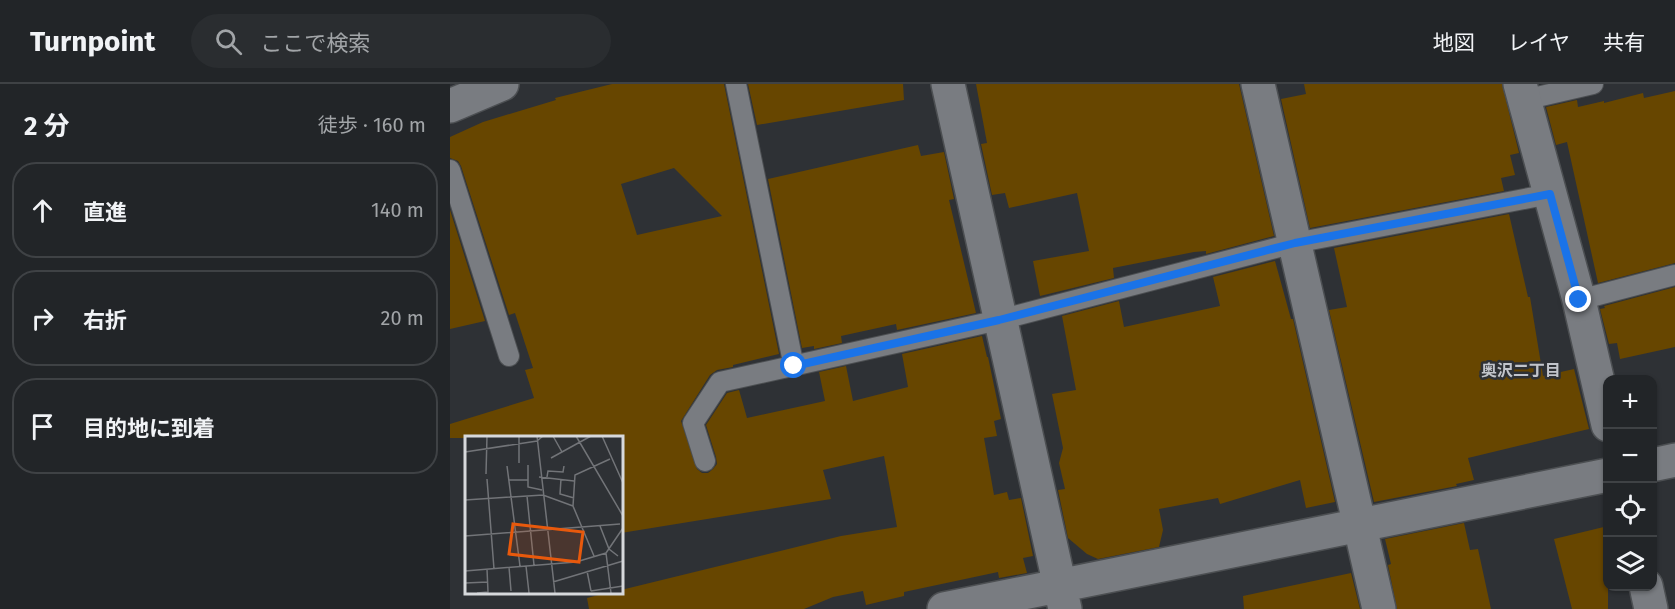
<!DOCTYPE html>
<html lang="ja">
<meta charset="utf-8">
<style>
body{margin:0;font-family:"Fira Sans","Noto Sans JP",sans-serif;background:#2a2d30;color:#f1f3f6}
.controls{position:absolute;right:18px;bottom:18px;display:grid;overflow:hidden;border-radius:12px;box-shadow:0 2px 4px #0004}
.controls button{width:54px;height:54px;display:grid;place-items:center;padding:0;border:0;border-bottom:2px solid #3f4245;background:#222528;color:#f1f3f6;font:30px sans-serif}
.stop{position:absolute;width:18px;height:18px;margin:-14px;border:4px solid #1a73e8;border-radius:50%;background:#fff}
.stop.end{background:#1a73e8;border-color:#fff;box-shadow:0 2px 6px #0008}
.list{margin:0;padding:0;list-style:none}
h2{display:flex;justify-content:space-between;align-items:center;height:78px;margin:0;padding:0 24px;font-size:26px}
h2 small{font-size:20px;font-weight:400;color:#a2a5a8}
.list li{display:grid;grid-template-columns:39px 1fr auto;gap:18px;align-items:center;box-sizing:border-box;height:96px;margin:0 12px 12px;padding:0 12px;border:2px solid #3f4245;border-radius:24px}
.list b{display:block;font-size:22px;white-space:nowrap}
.list em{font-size:20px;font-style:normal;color:#a2a5a8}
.icon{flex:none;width:33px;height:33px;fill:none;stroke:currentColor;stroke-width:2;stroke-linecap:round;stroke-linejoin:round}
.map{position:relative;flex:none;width:1225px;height:525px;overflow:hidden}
header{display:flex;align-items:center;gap:36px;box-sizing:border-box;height:84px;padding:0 30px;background:#222528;border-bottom:2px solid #3f4245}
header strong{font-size:28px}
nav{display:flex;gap:33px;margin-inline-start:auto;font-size:21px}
.search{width:420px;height:54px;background:#2a2d30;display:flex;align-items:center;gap:15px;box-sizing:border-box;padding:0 21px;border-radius:33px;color:#a2a5a8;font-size:22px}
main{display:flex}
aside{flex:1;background:#222528}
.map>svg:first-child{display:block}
</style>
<header>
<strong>Turnpoint</strong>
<div class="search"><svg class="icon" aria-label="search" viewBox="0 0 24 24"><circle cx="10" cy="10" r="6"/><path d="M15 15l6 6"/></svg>ここで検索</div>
<nav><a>地図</a><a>レイヤ</a><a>共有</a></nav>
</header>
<main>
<aside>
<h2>2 分<small>徒歩 · 160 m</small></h2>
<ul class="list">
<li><svg class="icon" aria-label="ahead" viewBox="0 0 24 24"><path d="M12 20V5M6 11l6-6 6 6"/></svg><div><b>直進</b></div><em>140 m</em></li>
<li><svg class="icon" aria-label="right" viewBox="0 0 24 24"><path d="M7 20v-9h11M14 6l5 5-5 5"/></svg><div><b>右折</b></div><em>20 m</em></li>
<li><svg class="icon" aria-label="arrive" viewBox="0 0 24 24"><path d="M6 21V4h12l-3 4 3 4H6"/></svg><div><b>目的地に到着</b></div></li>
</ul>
</aside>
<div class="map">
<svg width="1225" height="525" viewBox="0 0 1225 525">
<rect width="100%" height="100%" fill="#2e3135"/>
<path fill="#674600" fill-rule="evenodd" d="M162,0H274L329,270L283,281V283L267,286L260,291L231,337L247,385L252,389H258L263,385L267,380L266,373L256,341L277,309L289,306L297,334L375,317L369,288L396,282L403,317L458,303L452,270L532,252L537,273H538L551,335L544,337L547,352L534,354L544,411L557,408L559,416L571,414L583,472L573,474L577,489L549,494L548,488L454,508V512L416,521L413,507L383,513L354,525H139L137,514L160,508H171V506L391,452L447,443L434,372L373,386L381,415L171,449V354H0V340L84,314L75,286L83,284L65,229L59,231L11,82L8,77L0,74V53L33,38L106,16L105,14ZM224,84L272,132L187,151L171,100Z
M298,0H453L454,16L307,41Z
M526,0H789L824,152L756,170V167L744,168L663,184L664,194L590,212L583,177L639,167L627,109L559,124L555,109L542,111L531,60L537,59Z
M854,0H1052L1069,69L1060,71L1065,91L1051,94L1054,107L860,144L831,15L856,10Z
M1225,7V179L1148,199L1117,58L1106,61L1096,23L1127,16L1128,23L1154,17V19L1193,9L1194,14Z
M468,61L471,72L494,68L504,115L499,116L526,229L447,246L446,240L391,252L392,259L364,265V262L352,264L318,95Z
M0,126L35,237L0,245Z
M1059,130L1078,213H1080L1093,292L1124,285L1139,345L1018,374L1024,396L1006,400L1007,402L924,418L879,226L897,223L884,164Z
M825,177L841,235H843L885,418L856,424L850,396L770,420L768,414L709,425L713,446L709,463L648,475L637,470L618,454L608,406L615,405L609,379L613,364L602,310L626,306L612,232L669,217L674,243L770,222L763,193Z
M1225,203V263L1170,275L1167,259L1159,260L1150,225L1155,224L1154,222Z
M1014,439L1020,466L1028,465L1041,525H947L938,481L941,480L935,455Z
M1158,442V525H1122L1104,455Z
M901,489L910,525H794L793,512Z"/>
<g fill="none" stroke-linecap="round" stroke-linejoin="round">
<defs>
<path id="service" d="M286,0L344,283
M1074,16L1143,0
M0,86L59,272
M1129,216L1225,191
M255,377L243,339L270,298L549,236L845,159L1100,110"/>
<path id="minor" d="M498,0L615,525
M808,0L929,525
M1070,0L1129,216L1158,341
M1202,381L1225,376
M1196,502L1201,525
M494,525L1158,391"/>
<path id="tertiary" d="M0,22L52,0"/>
</defs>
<use href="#service" stroke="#4c4f52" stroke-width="22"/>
<use href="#minor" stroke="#4c4f52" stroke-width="36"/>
<use href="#tertiary" stroke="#4c4f52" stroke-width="36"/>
<use href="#service" stroke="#797c81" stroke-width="20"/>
<use href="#minor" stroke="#797c81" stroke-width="33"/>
<use href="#tertiary" stroke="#797c81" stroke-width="33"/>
</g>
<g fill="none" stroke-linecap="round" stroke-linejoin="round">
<path stroke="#1a73e8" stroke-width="8" d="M344,282L549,236L845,159L1100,110L1129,216"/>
</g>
<g text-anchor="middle" stroke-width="5" stroke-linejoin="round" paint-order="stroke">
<g font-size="16" font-weight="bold" fill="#c2c5cb" stroke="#2e3135">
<text x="1071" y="292">奥沢二丁目</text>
</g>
</g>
<g transform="translate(15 352)">
<rect width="158" height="158" fill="#2e3135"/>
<path fill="none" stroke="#727478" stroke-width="1.5" d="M54,0V27M72,0L90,157M88,0L97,16M111,0L158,80M137,0L158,47M0,16L72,5L78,0M86,22L126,0M63,29V51L77,54M42,30L55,130M21,38L22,0M74,41L109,45M82,41L83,35L98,36L99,30M22,43L29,133M96,43L95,58L109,62M44,44H63M62,60L69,129M0,64L78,59L108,70M135,90L144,113L153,120M0,100L155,88M141,117L146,157M129,120L108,70L110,39L145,23M61,130L64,157M44,131L46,155M0,135L111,126L141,117L158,92M122,135L126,155M88,146L158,125M0,147L23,146M126,155L158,150M12,157L23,156L22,133"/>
<path fill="#e8590c" fill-opacity="0.15" stroke="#e8590c" stroke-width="3" d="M48,88L118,96L114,126L44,118Z"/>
<rect width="158" height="158" fill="none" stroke="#d7d9dc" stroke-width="3"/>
</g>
</svg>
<div class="controls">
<button>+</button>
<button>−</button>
<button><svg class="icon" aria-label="locate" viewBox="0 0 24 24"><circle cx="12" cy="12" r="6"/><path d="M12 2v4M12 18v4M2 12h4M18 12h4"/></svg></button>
<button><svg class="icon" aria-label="layers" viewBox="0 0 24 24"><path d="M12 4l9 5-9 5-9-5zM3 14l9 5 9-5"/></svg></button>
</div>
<div class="stop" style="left:344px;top:282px"></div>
<div class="stop end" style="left:1129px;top:216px"></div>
</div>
</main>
